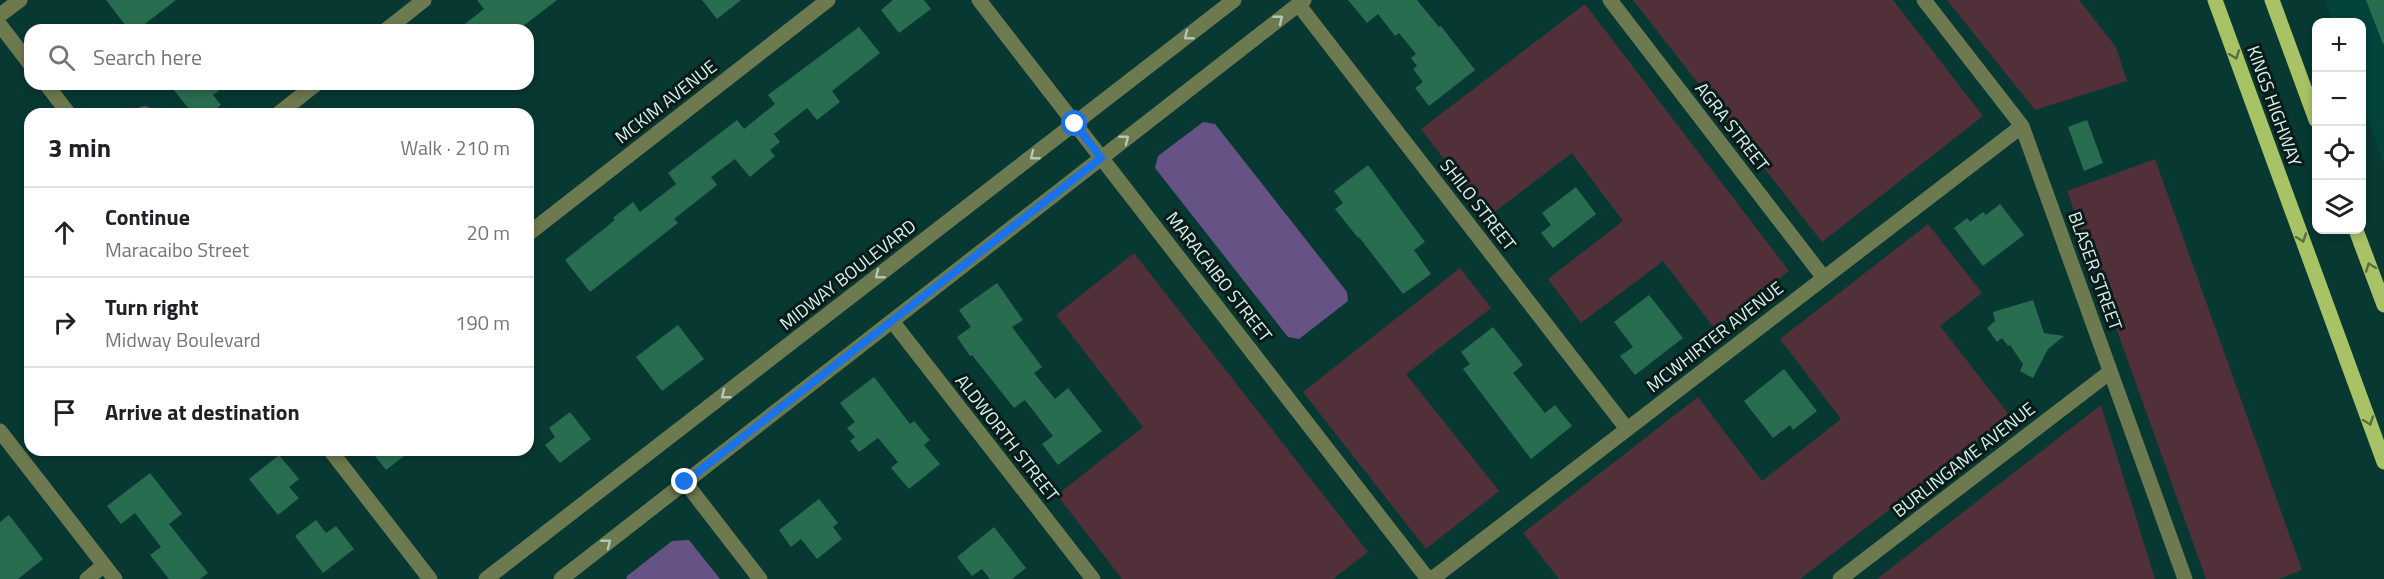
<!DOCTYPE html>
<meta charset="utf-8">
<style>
body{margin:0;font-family:"Titillium Web",sans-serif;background:#f2f2f2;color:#202124}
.controls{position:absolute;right:18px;top:18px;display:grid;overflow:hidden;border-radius:12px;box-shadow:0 3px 9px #0003}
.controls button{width:54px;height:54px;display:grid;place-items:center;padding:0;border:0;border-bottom:2px solid #e0e0e0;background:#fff;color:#202124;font:30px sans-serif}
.stop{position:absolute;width:18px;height:18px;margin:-14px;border:4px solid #1a73e8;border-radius:50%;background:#fff}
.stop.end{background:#1a73e8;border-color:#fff;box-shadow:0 2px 6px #0008}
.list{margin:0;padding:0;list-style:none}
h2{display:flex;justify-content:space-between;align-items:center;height:78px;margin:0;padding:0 24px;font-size:26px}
h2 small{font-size:20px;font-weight:400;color:#757577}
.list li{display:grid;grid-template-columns:39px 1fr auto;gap:18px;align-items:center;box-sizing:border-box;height:90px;padding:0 24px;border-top:2px solid #e0e0e0}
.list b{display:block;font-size:22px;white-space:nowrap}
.list p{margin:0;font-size:20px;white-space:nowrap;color:#757577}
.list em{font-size:20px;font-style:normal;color:#757577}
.icon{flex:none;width:33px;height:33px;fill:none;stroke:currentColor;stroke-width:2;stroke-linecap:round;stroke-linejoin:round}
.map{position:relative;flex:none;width:2384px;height:579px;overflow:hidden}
.search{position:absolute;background:#fff;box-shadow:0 3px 9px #0003;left:24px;top:24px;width:510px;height:66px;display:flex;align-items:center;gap:15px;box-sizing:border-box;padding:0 21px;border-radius:18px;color:#757577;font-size:22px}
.panel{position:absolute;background:#fff;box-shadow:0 3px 9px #0003;left:24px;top:108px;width:510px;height:348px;border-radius:18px}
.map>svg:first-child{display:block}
</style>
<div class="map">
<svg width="2384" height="579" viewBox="0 0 2384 579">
<rect width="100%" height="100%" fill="#083832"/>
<path fill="#03433c" d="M2325,0H2384V165L2362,102V22H2333Z"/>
<path fill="#513039" d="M1633,0H1893L1983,116L1822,242Z
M1947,0H2079L2116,47L2127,81L2035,110Z
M1585,4L1789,271L1714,328L1663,261L1581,323L1548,279L1623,221L1572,153L1488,217L1421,129Z
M2155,159L2302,570L2279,579H2206L2067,191Z
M1928,224L1982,293L1940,326L2010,416L1800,579H1559L1523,533L1698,397L1762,481L1841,419L1780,339Z
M1134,253L1368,552L1333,579H1122L1057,495L1143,427L1056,315Z
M1460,268L1491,308L1406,374L1499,491L1426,549L1303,392Z
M2101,405L2155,579H1877Z"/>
<path fill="#675285" d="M145,106L151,108L155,114H128L133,109Z
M1203,122L1215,124L1347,292L1348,301L1299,339L1288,337L1155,168L1158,156Z
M689,540L720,579H626L627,576L672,541Z"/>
<path fill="#296d50" d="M106,0H176L137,30H129Z
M477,0H557L518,30H457L484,9Z
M702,0H741L717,19Z
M893,0H924L931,9L899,33L881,10Z
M1348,0H1417L1439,27L1441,26L1475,70L1429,106L1415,88L1423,82L1413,69L1417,66L1411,58L1416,54L1399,33L1395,36L1378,14L1367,23Z
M2366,0H2384V44H2383Z
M859,27L880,53L832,91L840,102L817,120L807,108L774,134L780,142L770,150L775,156L750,177L735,159L711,177L717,185L674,219L678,223L590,292L565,260L615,220L613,218L633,202L640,212L676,184L668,173L737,120L744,129L775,104L768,95Z
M169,84H227L213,95L221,105L209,114H193Z
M2087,120L2103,163L2084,171L2068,127Z
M1368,165L1425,242L1414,250L1431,274L1403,294L1359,237L1358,238L1335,209L1343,203L1334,191Z
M1576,187L1596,214L1553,248L1541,233L1551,225L1542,213Z
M2000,204L2024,235L1983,266L1954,228L1967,218L1970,222L1983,212L1986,215Z
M997,283L1023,320L1012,327L1042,367L1034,373L1055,399L1068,388L1102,431L1058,465L1042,444L1053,436L1025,400L1014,408L972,355L970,356L957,337L971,327L959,310Z
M1649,295L1683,338L1635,375L1620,356L1633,347L1614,322Z
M2033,300L2044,333L2064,336L2048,349L2033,378L2020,371L2023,364L2010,345L2008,346L2002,338L1997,342L1987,328L1995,321L1993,312Z
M678,325L704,359L662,391L636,357Z
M1493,327L1523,365L1513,373L1545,413L1555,405L1572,426L1531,459L1463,369L1470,364L1461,352Z
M1784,369L1817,411L1793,430L1790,425L1773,438L1744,401Z
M874,377L910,424L914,421L930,440L924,445L940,464L909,489L891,468L898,462L878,438L859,452L850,441L855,437L847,428L855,422L840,403Z
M570,412L591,439L560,463L545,445L555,437L549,428Z
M370,450H412L386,470Z
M279,455L299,479L289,487L299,498L278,515L249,479Z
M150,473L182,514L169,524L208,573L200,579H169L150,555L161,547L135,513L121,524L107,506Z
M819,499L838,523L833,527L842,539L817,559L801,539L791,547L779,530Z
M9,515L43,559L18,579H0V522Z
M316,520L326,533L336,526L354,549L323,573L295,536Z
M994,527L1026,568L1012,579H990L982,569L972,576L957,557Z"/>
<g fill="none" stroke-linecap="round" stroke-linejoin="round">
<path stroke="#6d794e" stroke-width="15" d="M979,0L1428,579
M1610,0L1824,278
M1924,0L2022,126L2185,579
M1298,4L1627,429
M0,15L20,0
M0,25L30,64
M386,30L424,0
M46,84L69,114
M278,114L316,84
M528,234L828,0
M892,321L1093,579
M0,431L115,579
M330,450L430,579
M685,482L760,579
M87,579L104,565
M486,579L1234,0
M561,579L1304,0
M1432,579L2022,126
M1840,579L2110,372"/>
<path stroke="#a8c266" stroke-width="15" d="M2215,0L2384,462
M2272,0L2316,120
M2356,230L2384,305"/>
</g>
<defs><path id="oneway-chevron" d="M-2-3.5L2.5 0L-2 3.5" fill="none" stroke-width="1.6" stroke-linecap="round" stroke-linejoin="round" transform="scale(1.5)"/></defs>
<g stroke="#b5c8b7">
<use href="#oneway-chevron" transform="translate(1279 19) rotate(-38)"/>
<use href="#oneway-chevron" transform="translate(1188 36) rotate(142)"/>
<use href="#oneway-chevron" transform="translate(1125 139) rotate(-38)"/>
<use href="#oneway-chevron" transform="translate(1034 156) rotate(142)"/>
<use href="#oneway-chevron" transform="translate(879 275) rotate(142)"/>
<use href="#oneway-chevron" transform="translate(725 395) rotate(142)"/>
<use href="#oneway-chevron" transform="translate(607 543) rotate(-38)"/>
</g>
<g stroke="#586f40">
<use href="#oneway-chevron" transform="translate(2235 55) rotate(70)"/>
<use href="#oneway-chevron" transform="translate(2302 238) rotate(70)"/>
<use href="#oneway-chevron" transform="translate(2370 267) rotate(-110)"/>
<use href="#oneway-chevron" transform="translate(2369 421) rotate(70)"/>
</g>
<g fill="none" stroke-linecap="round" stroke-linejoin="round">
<path stroke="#1a73e8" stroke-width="8" d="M685,482L1101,158L1075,124"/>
</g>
<g text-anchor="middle" stroke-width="6" stroke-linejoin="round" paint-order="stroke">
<g font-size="18" fill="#dcf3ef" stroke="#091c19">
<text transform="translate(666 102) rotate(-38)" y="6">MCKIM AVENUE</text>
<text transform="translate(2274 106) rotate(70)" y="6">KINGS HIGHWAY</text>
<text transform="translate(1732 127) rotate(52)" y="6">AGRA STREET</text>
<text transform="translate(1478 205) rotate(52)" y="6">SHILO STREET</text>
<text transform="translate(2095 271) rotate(70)" y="6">BLASER STREET</text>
<text transform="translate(848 275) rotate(-38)" y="6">MIDWAY BOULEVARD</text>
<text transform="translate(1219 277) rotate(52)" y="6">MARACAIBO STREET</text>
<text transform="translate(1715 337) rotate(-38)" y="6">MCWHIRTER AVENUE</text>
<text transform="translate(1007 438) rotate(52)" y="6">ALDWORTH STREET</text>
<text transform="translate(1964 460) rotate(-38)" y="6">BURLINGAME AVENUE</text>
</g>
</g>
</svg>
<div class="controls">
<button>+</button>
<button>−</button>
<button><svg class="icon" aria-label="locate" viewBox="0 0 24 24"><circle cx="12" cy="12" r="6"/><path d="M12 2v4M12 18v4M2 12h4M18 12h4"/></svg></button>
<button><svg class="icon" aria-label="layers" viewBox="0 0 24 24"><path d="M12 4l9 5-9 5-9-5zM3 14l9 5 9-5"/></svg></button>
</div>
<div class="stop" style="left:1075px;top:124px"></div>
<div class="stop end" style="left:685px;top:482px"></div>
<div class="search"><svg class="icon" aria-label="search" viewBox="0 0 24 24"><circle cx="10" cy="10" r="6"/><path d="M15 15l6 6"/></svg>Search here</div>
<section class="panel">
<h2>3 min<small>Walk · 210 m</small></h2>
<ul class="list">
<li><svg class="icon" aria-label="ahead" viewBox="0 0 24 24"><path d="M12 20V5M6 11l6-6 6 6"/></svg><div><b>Continue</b><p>Maracaibo Street</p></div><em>20 m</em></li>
<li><svg class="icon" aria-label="right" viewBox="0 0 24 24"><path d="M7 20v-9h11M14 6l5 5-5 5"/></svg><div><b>Turn right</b><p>Midway Boulevard</p></div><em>190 m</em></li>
<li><svg class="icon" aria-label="arrive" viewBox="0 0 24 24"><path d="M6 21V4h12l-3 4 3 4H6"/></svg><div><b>Arrive at destination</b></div></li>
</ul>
</section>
</div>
